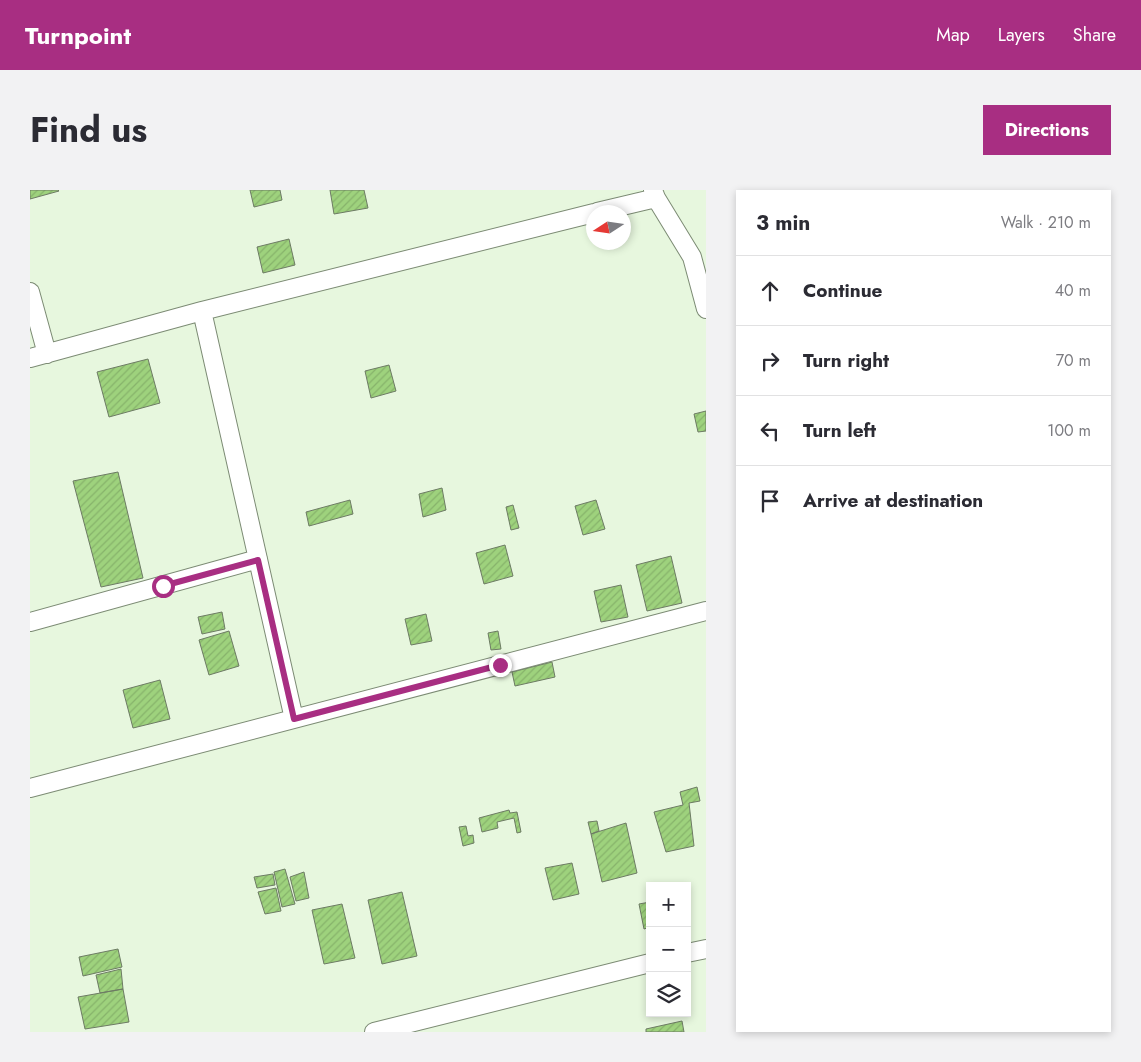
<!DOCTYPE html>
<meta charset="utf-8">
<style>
body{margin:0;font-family:Jost,sans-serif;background:#f2f2f3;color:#2b2b33}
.controls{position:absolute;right:15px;bottom:15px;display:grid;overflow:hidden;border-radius:0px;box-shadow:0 2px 8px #0003}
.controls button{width:45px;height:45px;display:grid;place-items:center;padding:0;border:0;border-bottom:1px solid #e1e1e2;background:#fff;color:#2b2b33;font:25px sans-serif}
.compass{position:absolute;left:556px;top:15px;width:45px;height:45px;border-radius:50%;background:#fff;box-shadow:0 2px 8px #0003;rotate:258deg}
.stop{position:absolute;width:15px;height:15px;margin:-11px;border:4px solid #a82e82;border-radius:50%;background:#fff}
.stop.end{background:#a82e82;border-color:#fff;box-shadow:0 1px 5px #0008}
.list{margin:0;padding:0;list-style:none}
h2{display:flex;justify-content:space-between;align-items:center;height:65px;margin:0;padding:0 20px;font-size:21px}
h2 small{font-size:16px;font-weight:400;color:#7c7c81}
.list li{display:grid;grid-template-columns:32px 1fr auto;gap:15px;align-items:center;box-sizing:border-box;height:70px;padding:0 20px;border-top:1px solid #e1e1e2}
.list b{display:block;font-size:19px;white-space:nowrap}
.list em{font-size:16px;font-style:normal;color:#7c7c81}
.icon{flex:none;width:28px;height:28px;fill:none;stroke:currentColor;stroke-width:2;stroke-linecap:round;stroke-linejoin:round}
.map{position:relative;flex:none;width:676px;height:842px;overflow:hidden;border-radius:0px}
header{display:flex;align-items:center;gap:30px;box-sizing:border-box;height:70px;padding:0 25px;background:#a82e82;color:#fff}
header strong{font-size:24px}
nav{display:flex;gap:28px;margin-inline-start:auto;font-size:18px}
.intro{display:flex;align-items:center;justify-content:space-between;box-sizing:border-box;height:120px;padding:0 30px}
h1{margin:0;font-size:35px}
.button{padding:12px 22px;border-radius:0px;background:#a82e82;color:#fff;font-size:18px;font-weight:700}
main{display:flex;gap:30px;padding:0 30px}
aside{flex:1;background:#fff;border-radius:0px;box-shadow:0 2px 8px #0003}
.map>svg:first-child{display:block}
</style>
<header>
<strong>Turnpoint</strong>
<nav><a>Map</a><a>Layers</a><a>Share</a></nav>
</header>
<div class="intro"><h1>Find us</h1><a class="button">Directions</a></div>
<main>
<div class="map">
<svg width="676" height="842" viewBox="0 0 676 842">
<defs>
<pattern id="building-hatch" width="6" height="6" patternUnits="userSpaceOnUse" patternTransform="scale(1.25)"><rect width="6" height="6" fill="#9ed27d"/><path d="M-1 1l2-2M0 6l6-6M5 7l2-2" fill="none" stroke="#87b36b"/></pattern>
</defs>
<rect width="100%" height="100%" fill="#e7f7de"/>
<path fill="url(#building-hatch)" stroke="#6d7b64" d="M0,0H28L29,1L0,9Z
M220,0H250L252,10L224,17Z
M300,0H334L338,18L304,24Z
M259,49L265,75L233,83L227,57Z
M118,169L130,213L79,227L67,182Z
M359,175L366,201L341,208L335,181Z
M676,221V241L668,242L664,224Z
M88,282L113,388L71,397L43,291Z
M412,298L416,320L393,327L389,304Z
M320,310L323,324L279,336L276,322Z
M566,310L575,339L553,345L545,316Z
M483,315L489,338L481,340L476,317Z
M475,355L483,386L454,394L446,363Z
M641,366L652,413L617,421L606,375Z
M591,395L598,427L571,432L564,401Z
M192,422L195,439L172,444L168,427Z
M396,424L402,451L381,455L375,429Z
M199,441L209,476L179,485L169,450Z
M468,441L471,459L461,460L458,443Z
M522,472L525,487L485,496L482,482Z
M130,490L140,529L103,538L93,500Z
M667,597L670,611L659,613L664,656L636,662L624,622L653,615L650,602Z
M479,620L480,623L487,622L491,642L487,643L484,628L467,632L468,638L452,642L449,628Z
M567,631L569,641L561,644L558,632Z
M596,633L607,683L572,692L561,644Z
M436,636L438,646L443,645L444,653L433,656L429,637Z
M542,673L549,704L523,710L515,678Z
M255,679L265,714L252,717L244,682Z
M274,682L279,708L266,711L260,687Z
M243,684L245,695L227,698L224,687Z
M246,698L251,721L235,724L228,702Z
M372,702L387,766L352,774L338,710Z
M620,712V737L614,739L609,714Z
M312,714L325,768L294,774L282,720Z
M88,759L92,777L53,786L49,767Z
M91,779L93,799L70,803L66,785Z
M93,799L99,832L55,839L48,807Z
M652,831L654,842H616V839Z"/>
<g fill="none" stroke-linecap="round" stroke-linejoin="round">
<defs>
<path id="minor" d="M623,0L626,8L662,67L676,119
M567,22L626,8
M0,102L17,164
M172,121L564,23
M0,168L172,121L264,529
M0,432L228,369
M0,598L676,421
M657,763L676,759
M344,842L620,773"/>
</defs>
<use href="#minor" stroke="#7c8b74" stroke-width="20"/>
<use href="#minor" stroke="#fff" stroke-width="18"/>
</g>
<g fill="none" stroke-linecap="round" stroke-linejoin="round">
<path stroke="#a82e82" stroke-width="6" d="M133,396L228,370L264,529L470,475"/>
</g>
</svg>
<div class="controls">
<button>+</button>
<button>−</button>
<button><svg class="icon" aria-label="layers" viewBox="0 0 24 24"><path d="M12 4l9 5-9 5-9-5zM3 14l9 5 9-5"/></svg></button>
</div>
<svg class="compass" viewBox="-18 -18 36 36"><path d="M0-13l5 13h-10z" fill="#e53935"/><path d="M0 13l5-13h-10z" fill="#7c7c81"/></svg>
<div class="stop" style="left:133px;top:396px"></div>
<div class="stop end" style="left:470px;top:475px"></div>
</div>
<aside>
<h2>3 min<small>Walk · 210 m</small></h2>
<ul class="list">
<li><svg class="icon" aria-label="ahead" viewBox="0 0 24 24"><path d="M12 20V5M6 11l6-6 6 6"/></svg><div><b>Continue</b></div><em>40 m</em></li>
<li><svg class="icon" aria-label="right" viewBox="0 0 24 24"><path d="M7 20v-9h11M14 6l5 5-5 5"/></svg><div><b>Turn right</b></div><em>70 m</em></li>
<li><svg class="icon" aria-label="left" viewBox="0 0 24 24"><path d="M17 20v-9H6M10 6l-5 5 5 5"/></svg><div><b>Turn left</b></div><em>100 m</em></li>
<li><svg class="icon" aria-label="arrive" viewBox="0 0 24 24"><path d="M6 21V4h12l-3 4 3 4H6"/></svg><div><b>Arrive at destination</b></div></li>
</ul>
</aside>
</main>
